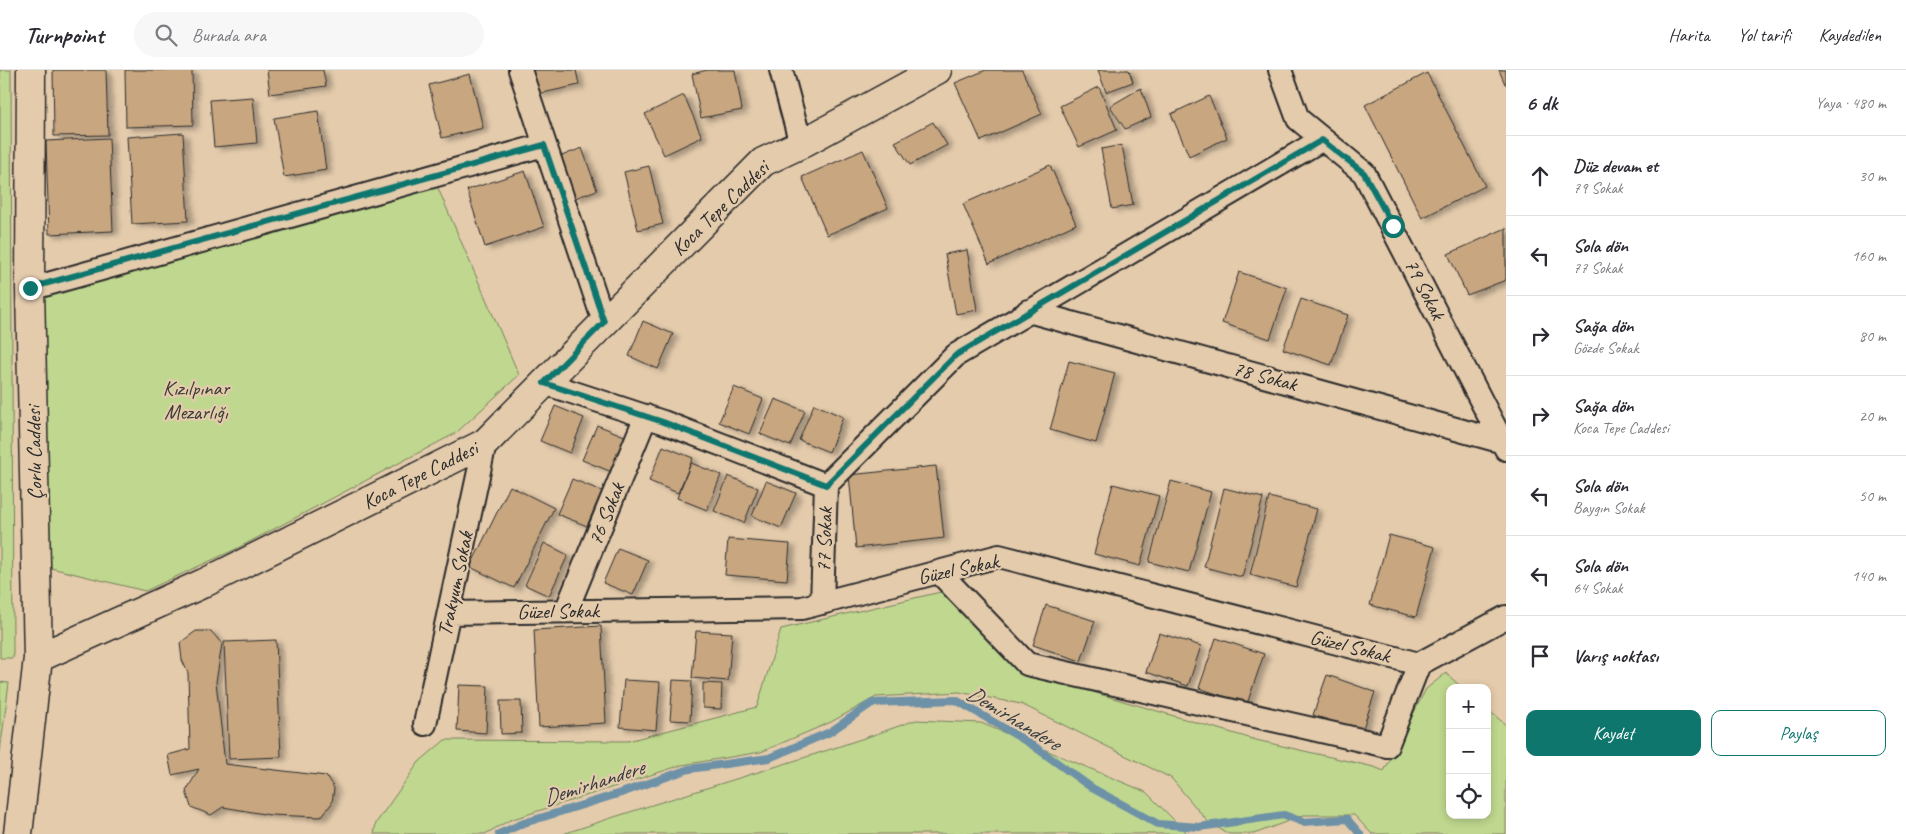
<!DOCTYPE html>
<html lang="tr">
<meta charset="utf-8">
<style>
body{margin:0;font-family:Caveat,sans-serif;background:#f7f7f7;color:#2b2b33}
.controls{position:absolute;right:15px;bottom:15px;display:grid;overflow:hidden;border-radius:10px;box-shadow:0 2px 8px #0003}
.controls button{width:45px;height:45px;display:grid;place-items:center;padding:0;border:0;border-bottom:1px solid #e1e1e2;background:#fff;color:#2b2b33;font:25px sans-serif}
.stop{position:absolute;width:15px;height:15px;margin:-11px;border:4px solid #0f766e;border-radius:50%;background:#fff}
.stop.end{background:#0f766e;border-color:#fff;box-shadow:0 1px 5px #0008}
.list{margin:0;padding:0;list-style:none}
h2{display:flex;justify-content:space-between;align-items:center;height:65px;margin:0;padding:0 20px;font-size:21px}
h2 small{font-size:16px;font-weight:400;color:#7c7c81}
.list li{display:grid;grid-template-columns:32px 1fr auto;gap:15px;align-items:center;box-sizing:border-box;height:80px;padding:0 20px;border-top:1px solid #e1e1e2}
.list b{display:block;font-size:19px;white-space:nowrap}
.list p{margin:0;font-size:16px;white-space:nowrap;color:#7c7c81}
.list em{font-size:16px;font-style:normal;color:#7c7c81}
.actions{display:flex;gap:10px;padding:15px 20px}
.actions a{flex:1;padding:11px 0;border:1px solid #0f766e;border-radius:10px;text-align:center;font-size:18px;color:#0f766e}
.actions .main{background:#0f766e;color:#fff}
.icon{flex:none;width:28px;height:28px;fill:none;stroke:currentColor;stroke-width:2;stroke-linecap:round;stroke-linejoin:round}
.map{position:relative;flex:none;width:1506px;height:764px;overflow:hidden}
header{display:flex;align-items:center;gap:30px;box-sizing:border-box;height:70px;padding:0 25px;background:#fff;border-bottom:1px solid #e1e1e2}
header strong{font-size:24px}
nav{display:flex;gap:28px;margin-inline-start:auto;font-size:18px}
.search{width:350px;height:45px;background:#f7f7f7;display:flex;align-items:center;gap:12px;box-sizing:border-box;padding:0 18px;border-radius:28px;color:#7c7c81;font-size:19px}
main{display:flex}
aside{flex:1;background:#fff}
.map>svg:first-child{display:block}
</style>
<header>
<strong>Turnpoint</strong>
<div class="search"><svg class="icon" aria-label="search" viewBox="0 0 24 24"><circle cx="10" cy="10" r="6"/><path d="M15 15l6 6"/></svg>Burada ara</div>
<nav><a>Harita</a><a>Yol tarifi</a><a>Kaydedilen</a></nav>
</header>
<main>
<div class="map">
<svg width="1506" height="764" viewBox="0 0 1506 764">
<defs>
<filter id="shadow"><feDropShadow dx="5.5" dy="3" stdDeviation="2.5" flood-color="#0004"/></filter>
</defs>
<rect width="100%" height="100%" fill="#e4cbac"/>
<filter id="ink" filterUnits="userSpaceOnUse"><feTurbulence type="fractalNoise" baseFrequency=".02" numOctaves="2"/><feDisplacementMap in="SourceGraphic" scale="10" xChannelSelector="R" yChannelSelector="G"/><feConvolveMatrix kernelMatrix="1 2 1 2 8 2 1 2 1" color-interpolation-filters="sRGB"/></filter>
<g filter="url(#ink)">
<path fill="#bfd78e" stroke="#75815c" d="M0,0H11L13,588H0Z
M437,116L519,305L456,363L236,479L145,521L51,498L42,214Z
M945,521L1021,601L1256,670L1374,697L1384,701L1426,619L1446,603L1462,618H1450V745H1487V639L1506,655V764H1372L1354,745H1304L1254,764H1229L1209,753L1171,708L1021,634L959,622L876,627L831,652L761,682L682,695L510,750L485,764H374L376,753L419,692L445,670L628,671L757,637L781,559Z
M0,612L9,613L0,682Z
M916,650L981,653L1146,722L1188,764H563C680,724 800,692 916,650Z"/>
<g fill="none" stroke-linecap="round" stroke-linejoin="round">
<path stroke="#6d91a7" stroke-width="8" d="M499,764L524,753L621,723L689,699L769,688L830,662L872,633L956,630L1031,674L1092,718L1158,754L1199,757L1284,745L1303,752L1347,749L1360,764"/>
</g>
<path fill="#c7a680" stroke="#2b2b2b" filter="url(#shadow)" d="M53,0H106L108,65L54,66Z
M125,0H192L193,55L126,57Z
M267,0H323L326,16L270,24Z
M533,0H576L579,15L538,24Z
M707,0H735L742,40L701,48L692,4Z
M986,0H1022L1042,44L981,71L955,13Z
M1098,0H1129L1133,12L1106,22Z
M1499,0H1506V14H1505Z
M1427,3L1485,116L1422,148L1365,35Z
M470,4L483,58L442,68L429,15Z
M1099,17L1117,60L1079,77L1060,36Z
M1141,18L1151,47L1125,59L1110,36Z
M684,25L702,67L664,85L645,44Z
M1209,26L1227,68L1189,86L1171,44Z
M253,27L257,73L214,77L210,30Z
M318,41L326,100L284,107L274,48Z
M933,52L947,75L910,95L895,72Z
M183,63L188,151L132,154L127,67Z
M109,68L113,161L49,164L46,71Z
M1122,75L1133,135L1112,139L1101,79Z
M582,78L597,120L575,128L559,87Z
M863,80L888,138L827,165L802,107Z
M1050,95L1076,154L989,194L963,134Z
M649,96L663,154L638,160L624,102Z
M525,101L544,157L485,177L467,120Z
M1506,158V210L1467,225L1448,184Z
M967,180L977,240L956,244L945,184Z
M1239,202L1287,218L1270,269L1222,253Z
M1301,229L1348,245L1331,295L1283,279Z
M643,251L673,264L658,299L629,286Z
M1069,291L1115,303L1096,373L1050,360Z
M734,317L763,329L749,364L719,352Z
M775,329L805,341L790,376L760,364Z
M814,334L843,347L829,382L799,370Z
M555,336L584,348L570,383L540,371Z
M597,355L627,367L612,402L582,390Z
M663,376L693,388L678,423L649,411Z
M691,393L721,405L707,440L677,428Z
M936,396L944,468L856,478L849,405Z
M728,406L758,418L744,453L714,441Z
M572,409L602,421L587,456L557,444Z
M766,411L796,423L781,458L752,446Z
M1171,411L1211,422L1189,502L1149,492Z
M1113,414L1159,426L1140,496L1094,484Z
M510,416L554,438L514,518L470,497Z
M1224,418L1263,428L1242,507L1204,497Z
M1269,427L1317,439L1296,517L1250,505Z
M1389,465L1435,477L1416,547L1370,535Z
M728,469L790,474L787,510L725,505Z
M544,473L568,485L549,526L525,515Z
M618,478L648,490L633,525L603,513Z
M1046,535L1095,551L1081,591L1033,575Z
M601,556L606,653L539,657L534,560Z
M196,561H211L222,574L216,612L225,694L326,706L334,718L332,733L321,747L270,745L223,737L211,745L191,737L186,721L199,699L172,705L168,685L190,679L188,603L182,590L180,573Z
M696,561L732,563L728,611L692,608Z
M1159,563L1201,576L1188,616L1146,602Z
M1216,568L1264,584L1247,634L1199,618Z
M276,570L281,687L229,689L224,572Z
M1327,605L1375,622L1362,661L1313,645Z
M624,610L660,612L656,660L620,657Z
M673,610L692,611L690,651L670,650Z
M703,613L722,614L721,639L703,638Z
M459,615L488,616L486,663L457,661Z
M500,631H521L522,663L501,664Z"/>
<g fill="none" stroke-linecap="round" stroke-linejoin="round">
<defs>
<path id="minor" d="M520,0L604,252
M781,0L801,74
M1280,0L1298,49L1364,103L1506,379
M30,219L544,75
M1028,241L1503,372
M544,313L663,352L826,415
M939,502L1027,594L1387,676L1419,594
M822,533L826,415L956,285L1321,70
M566,541L646,346
M449,543L802,538L999,486L1419,594L1506,547
M425,654L485,373"/>
<path id="secondary" d="M38,588L204,513L485,373L763,92L801,74L937,0
M18,764L38,588L30,219L31,0"/>
</defs>
<use href="#minor" stroke="#2b2b2b" stroke-width="26"/>
<use href="#secondary" stroke="#2b2b2b" stroke-width="31"/>
<use href="#minor" stroke="#e4cbac" stroke-width="22"/>
<use href="#secondary" stroke="#e4cbac" stroke-width="28"/>
</g>
</g>
<g fill="none" stroke-linecap="round" stroke-linejoin="round" filter="url(#ink)">
<path stroke="#0f766e" stroke-width="6" d="M30,218L544,75L604,252L544,313L663,352L826,415L956,285L1322,70L1364,103L1393,156"/>
</g>
<g text-anchor="middle" stroke-width="4.5" stroke-linejoin="round" paint-order="stroke">
<g font-size="21" fill="#2b2b2b" stroke="#e4cbac">
<text transform="translate(720 138) rotate(-44)" y="7">Koca Tepe Caddesi</text>
<text transform="translate(1425 219) rotate(63)" y="7">79 Sokak</text>
<text transform="translate(1265 306) rotate(15)" y="7">78 Sokak</text>
<text transform="translate(34 383) rotate(-91)" y="7">Çorlu Caddesi</text>
<text transform="translate(420 405) rotate(-27)" y="7">Koca Tepe Caddesi</text>
<text transform="translate(606 444) rotate(-68)" y="7">76 Sokak</text>
<text transform="translate(824 470) rotate(-88)" y="7">77 Sokak</text>
<text transform="translate(958 499) rotate(-12)" y="7">Güzel Sokak</text>
<text transform="translate(455 514) rotate(-78)" y="7">Trakyum Sokak</text>
<text transform="translate(558 541) rotate(-1)" y="7">Güzel Sokak</text>
<text transform="translate(1350 576) rotate(14)" y="7">Güzel Sokak</text>
</g>
<g font-size="21" fill="#3a3c35" stroke="#e4cbac">
<text x="196" y="325">Kızılpınar<tspan x="196" dy="24">Mezarlığı</tspan></text>
</g>
<g font-size="22" font-style="italic" fill="#363c40" stroke="#e4cbac">
<text transform="translate(1014 647) rotate(31)" y="8">Demirhandere</text>
<text transform="translate(593 712) rotate(-18)" y="8">Demirhandere</text>
</g>
</g>
</svg>
<div class="controls">
<button>+</button>
<button>−</button>
<button><svg class="icon" aria-label="locate" viewBox="0 0 24 24"><circle cx="12" cy="12" r="6"/><path d="M12 2v4M12 18v4M2 12h4M18 12h4"/></svg></button>
</div>
<div class="stop" style="left:1393px;top:156px"></div>
<div class="stop end" style="left:30px;top:218px"></div>
</div>
<aside>
<h2>6 dk<small>Yaya · 480 m</small></h2>
<ul class="list">
<li><svg class="icon" aria-label="ahead" viewBox="0 0 24 24"><path d="M12 20V5M6 11l6-6 6 6"/></svg><div><b>Düz devam et</b><p>79 Sokak</p></div><em>30 m</em></li>
<li><svg class="icon" aria-label="left" viewBox="0 0 24 24"><path d="M17 20v-9H6M10 6l-5 5 5 5"/></svg><div><b>Sola dön</b><p>77 Sokak</p></div><em>160 m</em></li>
<li><svg class="icon" aria-label="right" viewBox="0 0 24 24"><path d="M7 20v-9h11M14 6l5 5-5 5"/></svg><div><b>Sağa dön</b><p>Gözde Sokak</p></div><em>80 m</em></li>
<li><svg class="icon" aria-label="right" viewBox="0 0 24 24"><path d="M7 20v-9h11M14 6l5 5-5 5"/></svg><div><b>Sağa dön</b><p>Koca Tepe Caddesi</p></div><em>20 m</em></li>
<li><svg class="icon" aria-label="left" viewBox="0 0 24 24"><path d="M17 20v-9H6M10 6l-5 5 5 5"/></svg><div><b>Sola dön</b><p>Baygın Sokak</p></div><em>50 m</em></li>
<li><svg class="icon" aria-label="left" viewBox="0 0 24 24"><path d="M17 20v-9H6M10 6l-5 5 5 5"/></svg><div><b>Sola dön</b><p>64 Sokak</p></div><em>140 m</em></li>
<li><svg class="icon" aria-label="arrive" viewBox="0 0 24 24"><path d="M6 21V4h12l-3 4 3 4H6"/></svg><div><b>Varış noktası</b></div></li>
</ul>
<div class="actions"><a class="main">Kaydet</a><a>Paylaş</a></div>
</aside>
</main>
